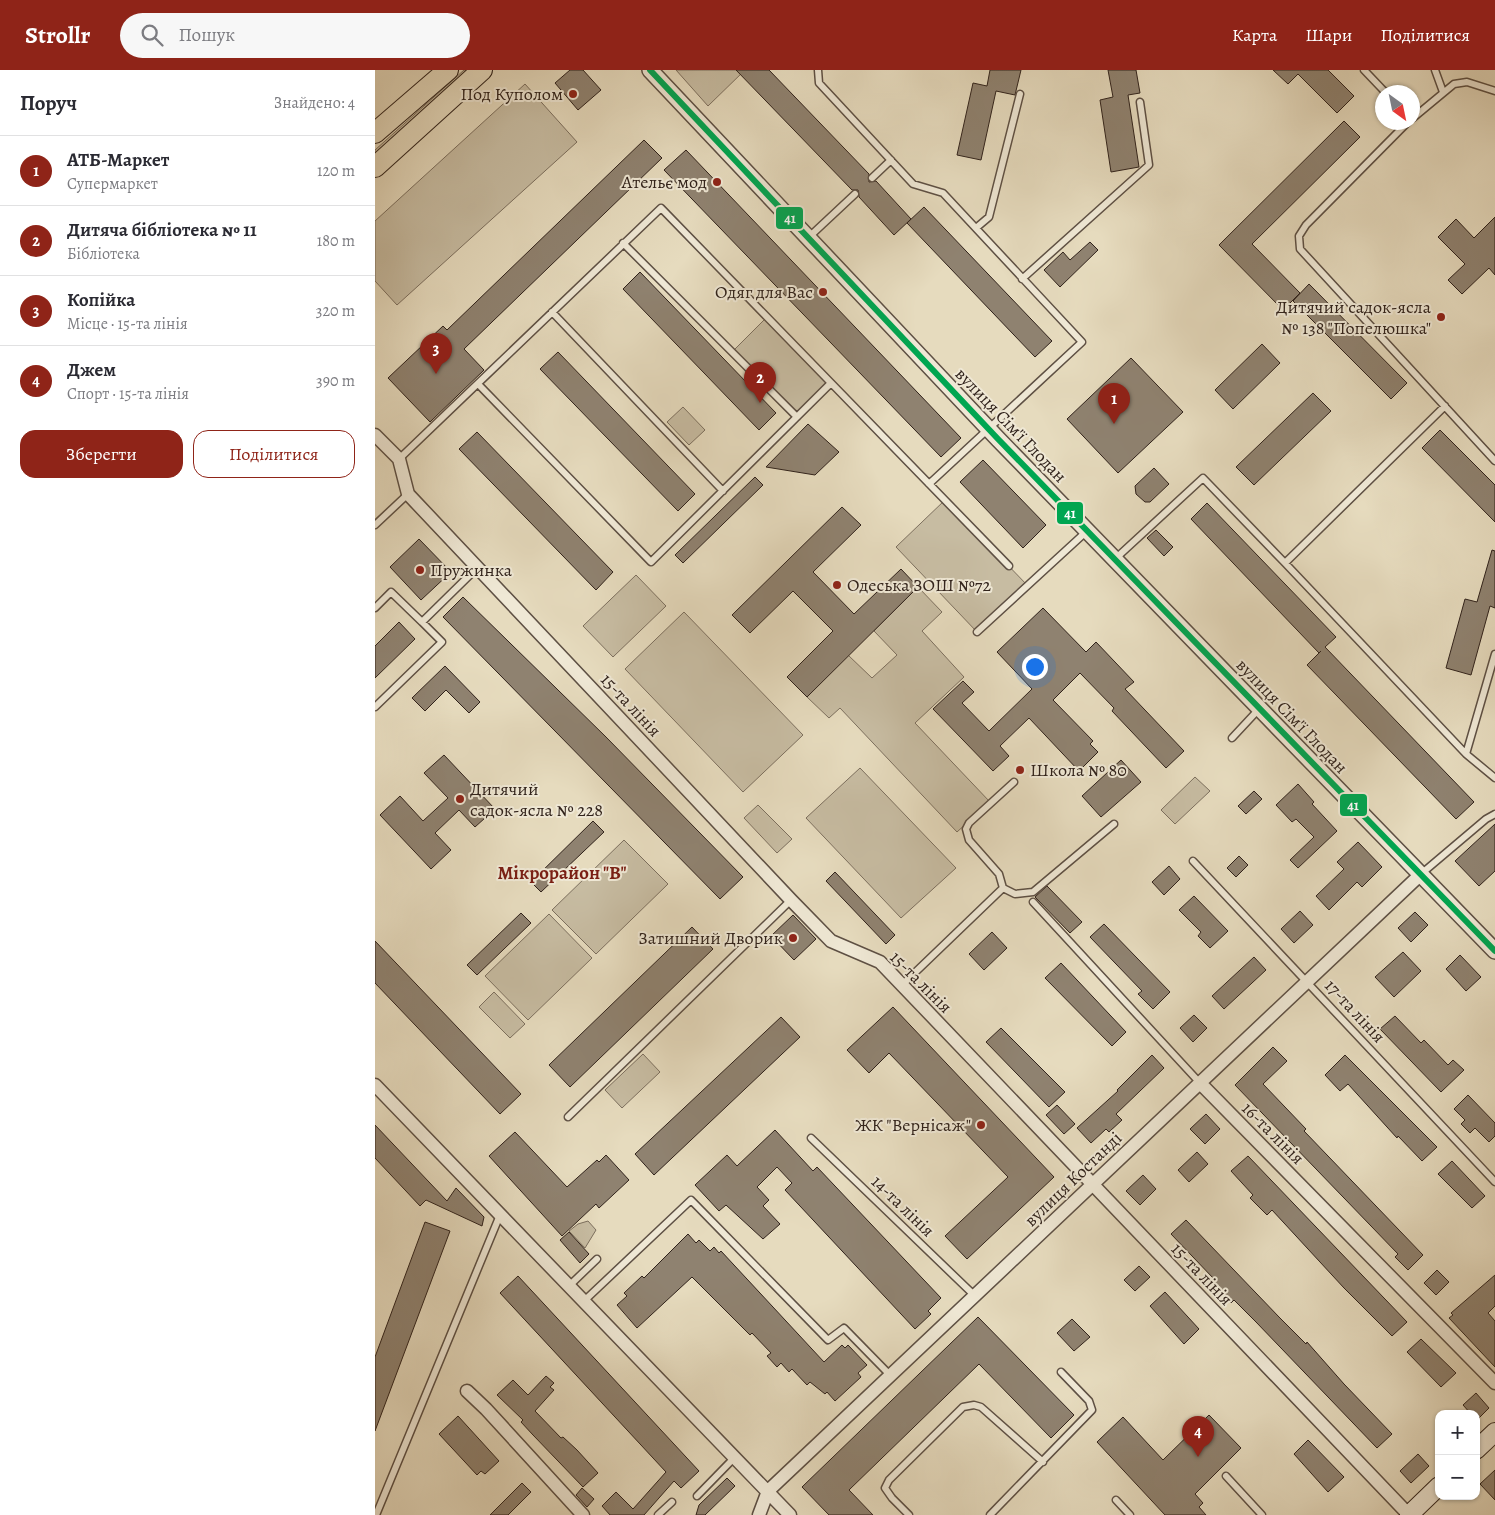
<!DOCTYPE html>
<html lang="uk">
<meta charset="utf-8">
<style>
body{margin:0;font-family:Alegreya,serif;background:#f7f7f7;color:#2b2b33}
.controls{position:absolute;right:15px;bottom:15px;display:grid;overflow:hidden;border-radius:10px;box-shadow:0 1px 4px #0004}
.controls button{width:45px;height:45px;display:grid;place-items:center;padding:0;border:0;border-bottom:1px solid #e1e1e2;background:#fff;color:#2b2b33;font:25px sans-serif}
.compass{position:absolute;left:1000px;top:15px;width:45px;height:45px;border-radius:50%;background:#fff;box-shadow:0 1px 4px #0004;rotate:147deg}
.you{position:absolute;left:659px;top:596px;width:18px;height:18px;margin:-12px;border:4px solid #fff;border-radius:50%;background:#1a73e8;box-shadow:0 0 0 8px #1a73e833}
.badge{display:grid;place-items:center;width:32px;height:32px;border-radius:50%;background:#8f2418;color:#fff;font-size:16px;font-weight:700}
.pin{position:absolute;translate:-50% -41px;filter:drop-shadow(0 1px 2px #0008)}
.pin::after{content:'';position:absolute;top:26px;width:18px;height:15px;background:inherit;clip-path:polygon(0 0,100% 0,50% 100%)}
.list{margin:0;padding:0;list-style:none}
h2{display:flex;justify-content:space-between;align-items:center;height:65px;margin:0;padding:0 20px;font-size:21px}
h2 small{font-size:16px;font-weight:400;color:#7c7c81}
.list li{display:grid;grid-template-columns:32px 1fr auto;gap:15px;align-items:center;box-sizing:border-box;height:70px;padding:0 20px;border-top:1px solid #e1e1e2}
.list b{display:block;font-size:19px;white-space:nowrap}
.list p{margin:0;font-size:16px;white-space:nowrap;color:#7c7c81}
.list em{font-size:16px;font-style:normal;color:#7c7c81}
.actions{display:flex;gap:10px;padding:15px 20px}
.actions a{flex:1;padding:11px 0;border:1px solid #8f2418;border-radius:15px;text-align:center;font-size:18px;color:#8f2418}
.actions .main{background:#8f2418;color:#fff}
.icon{flex:none;width:28px;height:28px;fill:none;stroke:currentColor;stroke-width:2;stroke-linecap:round;stroke-linejoin:round}
.map{position:relative;flex:none;width:1120px;height:1445px;overflow:hidden}
header{display:flex;align-items:center;gap:30px;box-sizing:border-box;height:70px;padding:0 25px;background:#8f2418;color:#fff}
header strong{font-size:24px}
nav{display:flex;gap:28px;margin-inline-start:auto;font-size:18px}
.search{width:350px;height:45px;background:#f7f7f7;display:flex;align-items:center;gap:12px;box-sizing:border-box;padding:0 18px;border-radius:28px;color:#7c7c81;font-size:19px}
main{display:flex}
aside{flex:1;background:#fff}
.map>svg:first-child{display:block}
</style>
<header>
<strong>Strollr</strong>
<div class="search"><svg class="icon" aria-label="search" viewBox="0 0 24 24"><circle cx="10" cy="10" r="6"/><path d="M15 15l6 6"/></svg>Пошук</div>
<nav><a>Карта</a><a>Шари</a><a>Поділитися</a></nav>
</header>
<main>
<aside>
<h2>Поруч<small>Знайдено: 4</small></h2>
<ul class="list">
<li><span class="badge">1</span><div><b>АТБ-Маркет</b><p>Супермаркет</p></div><em>120 m</em></li>
<li><span class="badge">2</span><div><b>Дитяча бібліотека № 11</b><p>Бібліотека</p></div><em>180 m</em></li>
<li><span class="badge">3</span><div><b>Копійка</b><p>Місце · 15-та лінія</p></div><em>320 m</em></li>
<li><span class="badge">4</span><div><b>Джем</b><p>Спорт · 15-та лінія</p></div><em>390 m</em></li>
</ul>
<div class="actions"><a class="main">Зберегти</a><a>Поділитися</a></div>
</aside>
<div class="map">
<svg width="1120" height="1445" viewBox="0 0 1120 1445">
<rect width="100%" height="100%" fill="#e6dbbe"/>
<filter id="stains"><feTurbulence type="fractalNoise" baseFrequency=".004" numOctaves="4"/><feColorMatrix values="0 0 0 0 .2 0 0 0 0 .09 0 0 0 0 .02 0 0 0 .5 -.17"/></filter>
<radialGradient id="worn" r=".72"><stop offset=".6" stop-color="#630" stop-opacity="0"/><stop offset="1" stop-color="#630" stop-opacity=".3"/></radialGradient>
<path fill="#c7bca2" stroke="#7c6f5e" d="M89,0H99L0,88V80Z
M301,0H370L333,36Z
M150,14L202,72L22,235L0,211V151Z
M392,247L456,313L422,347L357,282Z
M308,337L330,360L314,375L292,352Z
M570,430L653,516L602,562L521,477Z
M261,505L291,536L238,587L208,556Z
M543,517L567,542L547,561L589,607L540,653L615,732L582,762L465,638L454,648L432,627L473,585L497,608L522,585L499,561Z
M309,542L428,665L368,722L250,599Z
M485,698L581,798L526,848L431,748Z
M820,707L835,721L800,754L786,740Z
M383,735L417,769L402,783L369,748Z
M249,770L293,814L221,884L177,840Z
M174,844L217,888L153,950L110,906Z
M119,922L150,954L135,968L104,937Z
M268,984L285,1002L247,1038L230,1020Z
M213,1151L221,1160L210,1178L194,1161L203,1154Z"/>
<path fill="#8f8270" stroke="#30221b" d="M195,0H208L226,20L203,40L180,13Z
M361,0H394L494,104V112L501,111L536,149L519,165L484,127L483,120H477Z
M615,0H646L640,25L621,21L606,90L582,85L598,13L612,16Z
M733,0H761L765,23L753,25L764,97L736,102L725,30L738,27Z
M898,0H953L979,26L962,43L923,4L913,14Z
M969,51L985,67L877,174L925,223L908,240L844,175Z
M269,70L287,88L89,279L109,300L55,352L13,308L68,256L72,260Z
M311,80L586,368L566,387L289,100Z
M549,137L677,271L660,287L532,153Z
M1120,147V205L1114,198L1087,224L1073,210L1090,194L1063,167L1081,149L1099,168Z
M715,172L723,180L685,217L669,200L688,182L695,190Z
M265,202L401,343L384,360L248,219Z
M934,214L1032,313L1016,329L918,231Z
M887,274L905,293L858,339L840,320Z
M183,282L320,424L303,441L165,299Z
M756,288L808,342L743,403L692,349Z
M938,323L956,341L879,415L861,397Z
M433,354L464,382L440,405L391,397Z
M1065,360L1120,415V452L1047,378Z
M102,362L238,502L221,520L84,379Z
M608,390L671,455L648,478L585,412Z
M779,398L794,414L775,432H770L761,424L760,416Z
M380,407L388,415L308,493L300,485Z
M832,433L961,567L950,577L1099,732L1081,749L932,595L946,581L944,583L816,449Z
M467,437L486,455L438,502L479,544L526,499L543,517L432,627L412,607L458,561L418,521L375,563L357,545Z
M781,460L798,477L789,486L772,468Z
M44,469L76,502L46,530L15,497Z
M1117,480L1120,481V538L1115,536L1096,605L1071,598L1090,529L1102,532Z
M88,527L231,667L368,807L345,829L68,547Z
M668,538L711,582L721,572L759,612L750,619L809,681L791,698L737,641L739,638L705,603L678,630L718,671L715,674L723,682L704,701L654,648L625,676L634,686L618,701L558,639L588,611L599,622L587,633L614,661L657,619L622,582Z
M24,552L40,569L0,608V576Z
M70,596L105,632L94,643L71,620L50,641L37,628Z
M69,685L120,739L100,757L84,740L60,763L76,780L56,799L5,745L25,726L48,751L73,728L49,703Z
M746,690L766,712L726,747L707,726Z
M923,714L939,732L937,734L962,761L923,798L915,790L939,767L921,749L917,752L901,735Z
M879,721L887,729L871,744L863,736Z
M218,751L229,762L166,822L156,812Z
M1120,754V801L1104,816L1080,791Z
M983,772L1007,797L987,817L982,812L954,840L941,826L969,799L962,792Z
M864,786L873,795L861,807L852,798Z
M794,796L805,809L789,825L777,812Z
M460,802L520,865L511,874L451,811Z
M672,816L707,852L695,863L660,827Z
M819,826L853,861L835,878L823,866L826,862L804,840Z
M925,841L938,855L919,873L906,859Z
M1040,842L1053,855L1036,872L1023,858Z
M146,843L156,853L102,905L92,895Z
M418,845L441,869L419,890L396,866Z
M729,854L795,922L778,939L763,924L767,921L715,867Z
M317,857L338,879L195,1017L174,995Z
M617,862L632,878L609,900L594,884Z
M0,871L146,1024L125,1044L0,913Z
M1028,882L1046,901L1019,927L1000,907Z
M1085,885L1106,907L1091,921L1071,899Z
M879,887L891,900L849,939L837,926Z
M686,893L751,962L737,976L670,908Z
M518,937L679,1107L592,1189L570,1166L633,1107L514,983L494,1003L472,980Z
M819,945L832,958L818,972L805,958Z
M1020,946L1046,973L1049,970L1073,995L1078,990L1089,1000L1066,1022L1005,959Z
M406,947L425,967L279,1105L260,1084Z
M626,958L690,1022L674,1037L611,972Z
M898,977L912,991L888,1014L931,1059L929,1061L1048,1185L1033,1200L1020,1187L1023,1184L860,1015Z
M777,985L789,998L741,1044L747,1050L734,1062L731,1059L716,1073L702,1058L743,1021L742,1020Z
M970,985L1062,1077L1047,1091L1023,1066L1022,1068L973,1014L965,1021L950,1005Z
M1093,1025L1120,1053V1066L1114,1072L1100,1058L1095,1063L1086,1054L1090,1050L1079,1039Z
M682,1035L700,1054L689,1064L671,1045Z
M831,1044L845,1059L830,1074L815,1059Z
M0,1055L72,1131L81,1118L109,1147L107,1156L51,1130L45,1136L0,1088Z
M400,1060L438,1101L442,1097L566,1228L553,1241L556,1244L540,1259L410,1120L417,1113L402,1097L382,1117L394,1130L388,1136L405,1154L388,1169L351,1135L344,1141L320,1115L352,1085L362,1096Z
M140,1062L192,1117L222,1090L224,1092L231,1085L254,1110L224,1138L221,1134L187,1166L114,1086Z
M822,1082L833,1094L814,1112L803,1100Z
M873,1086L1032,1252L1017,1266L969,1218L897,1140L892,1145L875,1128L878,1125L856,1101Z
M1077,1091L1110,1126L1097,1138L1063,1104Z
M768,1105L781,1119L765,1135L751,1121Z
M811,1150L904,1247L931,1274L932,1272L969,1314L1017,1364L1002,1378L881,1252L859,1230L856,1233L836,1212L839,1209L796,1164Z
M50,1152L75,1161L0,1361V1287Z
M194,1162L214,1184L205,1193L185,1170Z
M313,1164L321,1173L324,1170L335,1181L339,1177L344,1183L346,1181L449,1292L467,1275L470,1278L473,1275L492,1295L483,1303L486,1307L460,1331L452,1322L450,1324L435,1312L432,1315L417,1299L414,1302L406,1293L402,1297L392,1286L396,1283L377,1263L375,1265L317,1207L262,1258L242,1235L252,1226L249,1223L267,1206L269,1208Z
M764,1196L775,1207L760,1221L749,1210Z
M1062,1200L1074,1212L1061,1225L1049,1213Z
M1120,1205V1236L1113,1243L1120,1251V1297L1074,1248L1078,1245L1076,1243Z
M143,1206L324,1401L306,1418L299,1411L269,1445H235L227,1436L241,1422L258,1439L291,1402L125,1223Z
M790,1222L824,1259L809,1274L775,1236Z
M603,1247L699,1345L676,1368L604,1294L474,1420L498,1445H454L427,1417Z
M697,1249L715,1267L699,1281L682,1263Z
M1046,1269L1081,1303L1066,1317L1032,1282Z
M171,1306L179,1313L175,1317L179,1320L160,1341L186,1368L188,1367L202,1380L223,1403L208,1417L158,1365L146,1352L148,1350L122,1325L138,1310L153,1325Z
M1101,1323L1114,1338L1102,1350L1101,1344H1096L1088,1335Z
M834,1345L866,1378L820,1424L828,1433L824,1437L831,1445H790L722,1372L748,1347L788,1390Z
M83,1346L124,1391L110,1404L106,1401L102,1405L64,1364Z
M933,1370L969,1407L953,1422L919,1384Z
M1043,1384L1054,1396L1036,1413L1025,1401Z
M1120,1400V1430L1105,1414Z
M352,1408L360,1416L330,1445H321L324,1435Z
M147,1413L156,1422L133,1445H115Z
M207,1418L219,1429L212,1437L201,1425Z"/>
<g fill="none" stroke-linecap="round" stroke-linejoin="round">
<defs>
<path id="service" d="M443,0L444,13L538,114L568,123L707,272L554,414
M989,0L1010,22
M1060,0L1068,22
M1038,48L1079,14L1092,12L1120,21
M1033,52L931,155L924,166L925,179L1120,391
M497,108L516,90
M601,158L614,147L645,24
M434,167L480,124
M248,173L422,347
M647,209L774,95L765,32
M177,242L348,421
M103,314L276,492L456,313
M24,389L286,138L634,496
M0,455L33,424
M740,489L828,408L910,493L1070,336
M910,493L1091,684L1120,708
M0,538L16,522L47,552
M602,562L712,461
M0,637L67,572L47,552L102,498
M857,668L884,639
M1091,684L1120,584
M639,712L594,753L591,759L594,770L624,804L628,818L640,824L658,822L739,754
M818,791L1120,1112
M1046,804L1111,749L1120,744
M658,832L825,1013
M527,915L628,818
M193,1047L416,830
M436,1068L600,1226
M194,1216L222,1189
M209,1231L316,1130L453,1270L469,1258L515,1305
M851,1406L887,1445
M322,1426L360,1387
M741,1430L755,1445
M1,1445L125,1145
M283,1445L297,1432
M534,1445L517,1428L510,1418L514,1410L588,1337L599,1335L606,1337L668,1392
M615,1445L717,1340L714,1331L686,1302"/>
<path id="minor" d="M0,365L24,389L33,424L416,830L456,871L505,892L1034,1445
M825,1013L1120,1313
M0,1015L415,1445
M92,1321L111,1339L208,1445
M384,1445L393,1421L1045,805"/>
<path id="tertiary" d="M275,0L623,369L1120,881"/>
<path id="secondary" d="M1101,1380L1120,1362
M1034,1445L1064,1416"/>
<path id="primary" d="M0,63L73,0
M0,97L107,0"/>
</defs>
<use href="#service" stroke="#5e5044" stroke-width="9"/>
<use href="#minor" stroke="#5e5044" stroke-width="15"/>
<use href="#tertiary" stroke="#5e5044" stroke-width="18"/>
<use href="#secondary" stroke="#30221b" stroke-width="20"/>
<use href="#primary" stroke="#30221b" stroke-width="22"/>
<use href="#service" stroke="#efe8d5" stroke-width="6"/>
<use href="#minor" stroke="#efe8d5" stroke-width="12"/>
<use href="#tertiary" stroke="#efe8d5" stroke-width="15"/>
<use href="#secondary" stroke="#efe8d5" stroke-width="18"/>
<use href="#primary" stroke="#e6dbbe" stroke-width="20"/>
<defs>
<path id="bus-1" d="M275,0L623,369L1120,881"/>
</defs>
<use href="#bus-1" stroke="#efe8d5" stroke-width="10"/>
<use href="#bus-1" stroke="#00a651" stroke-width="6"/>
</g>
<g fill="#8f2418" stroke="#efe8d5" stroke-width="2">
<circle cx="198" cy="24" r="5"/>
<circle cx="342" cy="112" r="5"/>
<circle cx="448" cy="222" r="5"/>
<circle cx="1066" cy="247" r="5"/>
<circle cx="45" cy="500" r="5"/>
<circle cx="462" cy="515" r="5"/>
<circle cx="645" cy="700" r="5"/>
<circle cx="85" cy="729" r="5"/>
<circle cx="418" cy="868" r="5"/>
<circle cx="606" cy="1055" r="5"/>
</g>
<g text-anchor="middle" stroke-width="4" stroke-linejoin="round" paint-order="stroke">
<g font-size="18" fill="#30221b" stroke="#efe8d5" text-anchor="end">
<text x="188" y="30">Под Куполом</text>
<text x="332" y="118">Ательє мод</text>
<text x="438" y="228">Одяг для Вас</text>
<text x="1056" y="243">Дитячий садок-ясла<tspan x="1056" dy="21">№ 138 "Попелюшка"</tspan></text>
<text x="55" y="506" text-anchor="start">Пружинка</text>
<text x="472" y="521" text-anchor="start">Одеська ЗОШ №72</text>
<text x="655" y="706" text-anchor="start">Школа № 80</text>
<text x="95" y="725" text-anchor="start">Дитячий<tspan x="95" dy="21">садок-ясла № 228</tspan></text>
<text x="408" y="874">Затишний Дворик</text>
<text x="596" y="1061">ЖК "Вернісаж"</text>
</g>
<g font-size="18" fill="#30221b" stroke="#efe8d5">
<text transform="translate(636 355) rotate(46)" y="6">вулиця Сім'ї Глодан</text>
<text transform="translate(256 635) rotate(47)" y="6">15-та лінія</text>
<text transform="translate(917 646) rotate(46)" y="6">вулиця Сім'ї Глодан</text>
<text transform="translate(546 912) rotate(45)" y="6">15-та лінія</text>
<text transform="translate(980 941) rotate(47)" y="6">17-та лінія</text>
<text transform="translate(898 1063) rotate(45)" y="6">16-та лінія</text>
<text transform="translate(698 1109) rotate(-44)" y="6">вулиця Костанді</text>
<text transform="translate(528 1136) rotate(44)" y="6">14-та лінія</text>
<text transform="translate(827 1204) rotate(46)" y="6">15-та лінія</text>
</g>
<g font-size="19" font-weight="bold" fill="#7a1f14" stroke="#efe8d5">
<text x="187" y="809">Мікрорайон "В"</text>
</g>
</g>
<g stroke="#efe8d5" stroke-width="2">
<rect x="400" y="136" width="29" height="24" rx="5" fill="#00a651"/>
<rect x="681" y="431" width="28" height="24" rx="5" fill="#00a651"/>
<rect x="964" y="723" width="29" height="24" rx="5" fill="#00a651"/>
</g>
<g font-size="14" text-anchor="middle" font-weight="bold" fill="#fff">
<text x="415" y="153">41</text>
<text x="695" y="448">41</text>
<text x="978" y="740">41</text>
</g>
<rect width="100%" height="100%" filter="url(#stains)"/>
<rect width="100%" height="100%" fill="url(#worn)"/>
</svg>
<div class="controls">
<button>+</button>
<button>−</button>
</div>
<svg class="compass" viewBox="-18 -18 36 36"><path d="M0-13l5 13h-10z" fill="#e53935"/><path d="M0 13l5-13h-10z" fill="#7c7c81"/></svg>
<div class="you"></div>
<div class="pin badge" style="left:739px;top:354px">1</div>
<div class="pin badge" style="left:385px;top:333px">2</div>
<div class="pin badge" style="left:61px;top:304px">3</div>
<div class="pin badge" style="left:823px;top:1387px">4</div>
</div>
</main>
